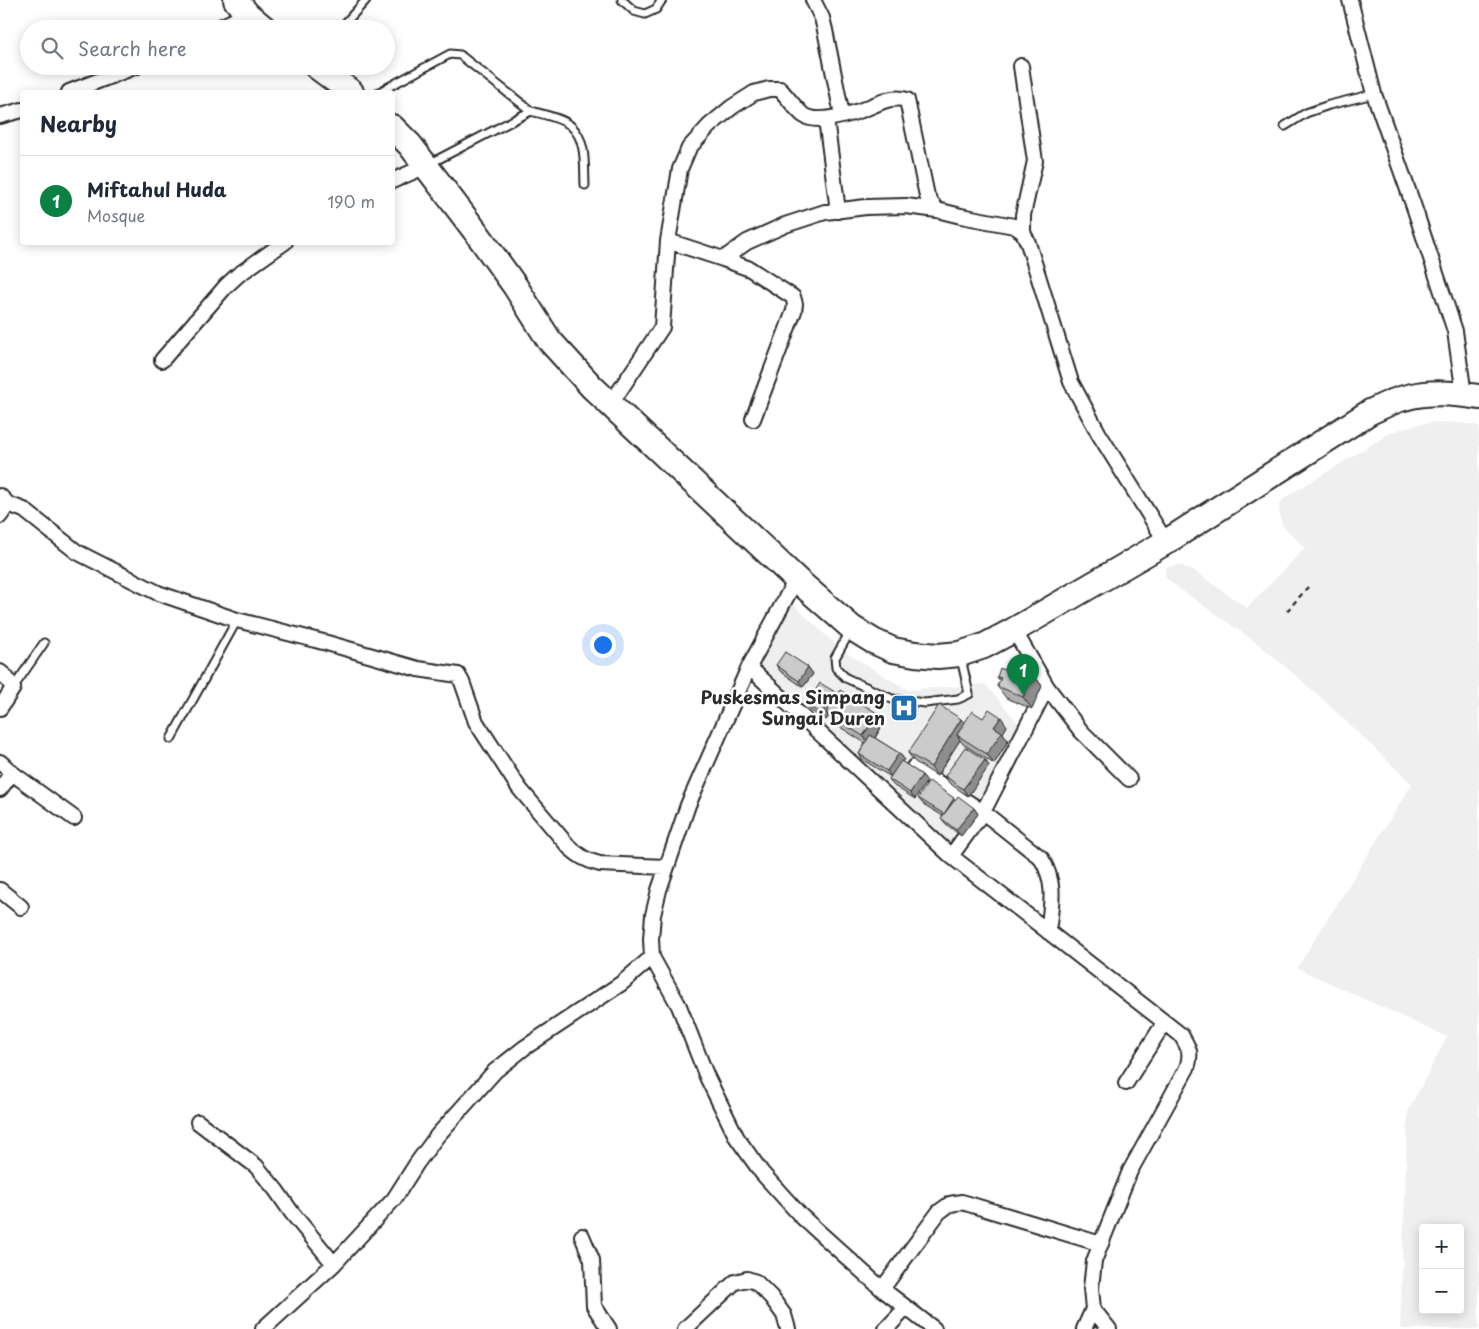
<!DOCTYPE html>
<meta charset="utf-8">
<style>
body{margin:0;font-family:"Playpen Sans",sans-serif;background:#f6f6f7;color:#1f2937}
.controls{position:absolute;right:15px;bottom:15px;display:grid;overflow:hidden;border-radius:5px;box-shadow:0 2px 12px #0003}
.controls button{width:45px;height:45px;display:grid;place-items:center;padding:0;border:0;border-bottom:1px solid #e0e1e3;background:#fff;color:#1f2937;font:25px sans-serif}
.you{position:absolute;left:602px;top:644px;width:18px;height:18px;margin:-12px;border:4px solid #fff;border-radius:50%;background:#1a73e8;box-shadow:0 0 0 8px #1a73e833}
.badge{display:grid;place-items:center;width:32px;height:32px;border-radius:50%;background:#0b8043;color:#fff;font-size:16px;font-weight:700}
.pin{position:absolute;translate:-50% -41px;filter:drop-shadow(0 1px 2px #0008)}
.pin::after{content:'';position:absolute;top:26px;width:18px;height:15px;background:inherit;clip-path:polygon(0 0,100% 0,50% 100%)}
.list{margin:0;padding:0;list-style:none}
h2{display:flex;justify-content:space-between;align-items:center;height:65px;margin:0;padding:0 20px;font-size:21px}
h2 small{font-size:16px;font-weight:400;color:#747a83}
.list li{display:grid;grid-template-columns:32px 1fr auto;gap:15px;align-items:center;box-sizing:border-box;height:90px;padding:0 20px;border-top:1px solid #e0e1e3}
.list b{display:block;font-size:19px;white-space:nowrap}
.list p{margin:0;font-size:16px;white-space:nowrap;color:#747a83}
.list em{font-size:16px;font-style:normal;color:#747a83}
.icon{flex:none;width:28px;height:28px;fill:none;stroke:currentColor;stroke-width:2;stroke-linecap:round;stroke-linejoin:round}
.map{position:relative;flex:none;width:1479px;height:1329px;overflow:hidden}
.search{position:absolute;background:#fff;box-shadow:0 2px 12px #0003;left:20px;top:20px;width:375px;height:55px;display:flex;align-items:center;gap:12px;box-sizing:border-box;padding:0 18px;border-radius:28px;color:#747a83;font-size:19px}
.panel{position:absolute;background:#fff;box-shadow:0 2px 12px #0003;left:20px;top:90px;width:375px;height:155px;border-radius:5px}
.map>svg:first-child{display:block}
</style>
<div class="map">
<svg width="1479" height="1329" viewBox="0 0 1479 1329">
<rect width="100%" height="100%" fill="#fff"/>
<filter id="ink" filterUnits="userSpaceOnUse"><feTurbulence type="fractalNoise" baseFrequency=".02" numOctaves="2"/><feDisplacementMap in="SourceGraphic" scale="10" xChannelSelector="R" yChannelSelector="G"/><feConvolveMatrix kernelMatrix="1 2 1 2 8 2 1 2 1" color-interpolation-filters="sRGB"/></filter>
<g filter="url(#ink)">
<path fill="#efefef" fill-rule="evenodd" d="M1436,422L1461,423L1479,426V1329H1400L1408,1111L1447,1037L1297,968L1412,784L1316,693L1261,646L1177,587L1165,577L1166,567L1179,565L1193,570L1247,608L1305,548L1282,525L1279,510V504L1286,497L1392,432L1415,425ZM1423,1228H1460V1310H1423Z
M790,601L840,649L908,690L985,684L1020,725L980,814L952,849L768,675L762,665L763,650Z"/>
<g fill="none" stroke-linecap="round" stroke-linejoin="round">
<defs>
<path id="service" d="M622,0L634,11L645,14L656,9L662,0
M340,29L366,0
M379,92L450,54L460,55L531,111L429,164
M531,111C542,114 562,118 571,126C587,140 584,166 585,185
M1285,126L1306,113L1329,105L1374,94
M851,630L835,658L836,668L846,678L892,699L925,703L958,699L969,694L961,658
M13,688L44,643
M171,739L237,620"/>
<path id="minor" d="M813,0L822,18L825,30L842,115
M1350,0L1374,94L1414,207L1455,331L1464,395
M216,29L247,14
M1021,66L1035,161L1023,215V232
M69,92L137,66
M0,116L22,110
M826,119L838,211
M392,181L426,166
M668,241L723,259L750,269L793,297L795,304L794,311L753,419
M723,259L747,242L785,225L825,212L866,207L906,206L937,210
M162,360L226,286L238,275L285,242
M610,405L662,327L668,241L680,169L689,148L709,126L732,107L754,93L769,89H780C787,97 795,108 803,115C817,125 852,114 867,108C879,103 893,95 907,100L927,196L932,204L937,210L961,216L1014,226L1023,232L1028,243L1071,382L1099,434L1166,542
M0,496L8,504L0,516
M8,504L24,510L77,552L158,593L237,620L327,643L418,669L458,675L462,682L476,722L519,788L569,847C579,856 587,861 600,864L665,867
M1014,630L1047,687L1081,731L1129,779
M749,667L951,856L1181,1035C1189,1048 1192,1053 1187,1068L1130,1171L1094,1261L1091,1288L1093,1309L1109,1329
M0,672L6,677L13,688L0,708
M0,762L12,773L74,818
M914,767L983,812L1041,858C1057,884 1051,905 1048,932
M0,789L12,773
M951,856L983,812L1047,687
M0,890L21,907
M652,957L679,1006L707,1077L737,1138L762,1173L801,1216L882,1289L934,1329
M1126,1083L1164,1023
M198,1122L256,1166L276,1190L292,1213L334,1264
M582,1236L592,1260L594,1306L609,1329
M882,1289L939,1212L950,1204L962,1202L1101,1244
M263,1329L334,1264L394,1199L417,1163L437,1136L495,1071L524,1048L622,983L652,957L651,939L653,915L659,890L688,805L749,667L796,579
M685,1329L735,1282L747,1279L756,1282L771,1297L784,1315L788,1329
M886,1329L906,1308
M1084,1329L1093,1309"/>
<path id="trunk" d="M236,0L247,14L265,29
M316,66L351,92
M392,127L410,145L476,232L515,286L549,340L592,387L796,579L852,628L873,641L893,650L915,654L938,656L960,654L984,646L1014,630L1166,542L1370,412C1381,407 1392,401 1404,398C1429,391 1453,393 1479,397"/>
</defs>
<use href="#service" stroke="#2b2b2b" stroke-width="11"/>
<use href="#minor" stroke="#2b2b2b" stroke-width="18"/>
<use href="#trunk" stroke="#2b2b2b" stroke-width="28"/>
<path stroke="#2b2b2b" stroke-width="2.5" stroke-dasharray="5 4" stroke-linecap="butt" d="M1287,611L1308,587"/>
<use href="#service" stroke="#fff" stroke-width="7"/>
<use href="#minor" stroke="#fff" stroke-width="14"/>
<use href="#trunk" stroke="#fff" stroke-width="24"/>
</g>
<path fill="#afafaf" stroke="#2b2b2b" d="M776,665L808,667L813,674L803,687L780,671Z
M1004,670L1033,674L1042,686L1032,709L1006,698L997,686L1000,681L997,677Z
M837,695L884,723L875,738L899,753L904,759L902,762L922,775L927,781L915,799L894,786L889,779L891,777L863,760L859,754L865,743L832,722L828,716L826,720L811,711L806,705Z
M983,718L1007,726L1003,733L1008,741L994,764L963,744L960,740L937,776L915,762L908,753L964,723Z
M985,760L989,766L968,796L949,783L945,776Z
M918,798L955,800L974,808L978,814L961,836L946,824L941,818L943,816L923,804Z"/>
<path fill="#8e8e8e" stroke="#2b2b2b" d="M808,667L813,674L803,687L799,681Z
M1033,674L1042,686L1032,709L1023,697Z
M835,692L839,698L826,713L828,716L826,720L821,714Z
M877,713L884,723L870,745L863,736Z
M1001,717L1007,726L1003,733L1008,741L994,764L987,754L994,727Z
M961,719L968,728L957,735L960,740L937,776L931,767Z
M899,753L904,759L892,778L887,771Z
M985,760L989,766L968,796L963,789Z
M922,775L927,781L915,799L910,793Z
M954,798L958,804L948,820L944,814Z
M974,808L978,814L961,836L956,830Z"/>
<path fill="#cbcbcb" stroke="#2b2b2b" d="M785,652L808,667L799,681L776,665Z
M1007,663L1033,674L1023,697L997,686L1001,678L997,677L1000,668L1004,670Z
M820,683L835,692L821,714L806,705Z
M840,690L877,713L863,736L826,713Z
M939,705L961,719L931,767L908,753Z
M989,709L1001,717L994,727L1002,732L987,754L957,735L972,711L983,718Z
M870,735L899,753L887,771L859,754Z
M965,747L985,760L963,789L945,776Z
M901,761L922,775L910,793L889,779Z
M929,781L954,798L944,814L918,798Z
M958,796L974,808L956,830L941,818Z"/>
</g>
<defs>
<symbol id="hospital-square" viewBox="-11 -11 22 22"><rect x="-9" y="-9" width="18" height="18" rx="4" fill="#1f6fb2" stroke="#fff"/><path d="M-5-5h3v3.5h4V-5h3V5h-3V1.5h-4V5h-3Z" fill="#fff"/></symbol>
</defs>
<g fill-rule="evenodd">
<use href="#hospital-square" x="888" y="692" width="32" height="32"/>
</g>
<g text-anchor="middle" stroke-width="5" stroke-linejoin="round" paint-order="stroke">
<g font-size="18" font-weight="bold" fill="#2b2b2b" stroke="#fff" text-anchor="end">
<text x="885" y="704">Puskesmas Simpang<tspan x="885" dy="21">Sungai Duren</tspan></text>
</g>
</g>
</svg>
<div class="controls">
<button>+</button>
<button>−</button>
</div>
<div class="you"></div>
<div class="pin badge" style="left:1023px;top:695px">1</div>
<div class="search"><svg class="icon" aria-label="search" viewBox="0 0 24 24"><circle cx="10" cy="10" r="6"/><path d="M15 15l6 6"/></svg>Search here</div>
<section class="panel">
<h2>Nearby<small></small></h2>
<ul class="list">
<li><span class="badge">1</span><div><b>Miftahul Huda</b><p>Mosque</p></div><em>190 m</em></li>
</ul>
</section>
</div>
